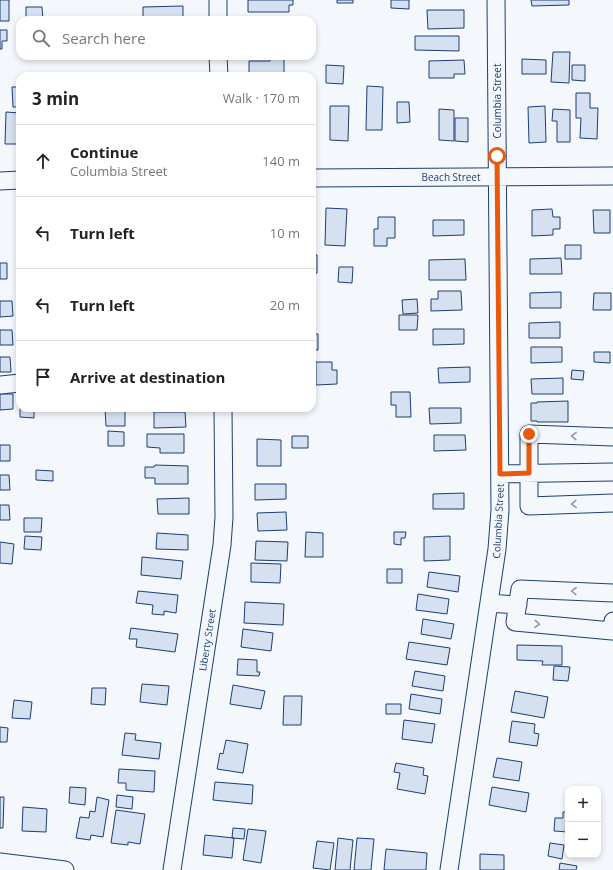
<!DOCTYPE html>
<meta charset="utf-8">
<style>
body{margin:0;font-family:"Open Sans",sans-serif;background:#f6f6f6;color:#222}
.controls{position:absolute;right:12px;bottom:12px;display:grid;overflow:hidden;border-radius:8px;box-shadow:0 2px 6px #0003}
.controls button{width:36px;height:36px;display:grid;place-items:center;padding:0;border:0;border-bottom:1px solid #e0e0e0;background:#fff;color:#222;font:20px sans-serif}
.stop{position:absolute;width:12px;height:12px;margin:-9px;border:3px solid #ea580c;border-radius:50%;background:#fff}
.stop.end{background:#ea580c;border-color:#fff;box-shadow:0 1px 4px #0008}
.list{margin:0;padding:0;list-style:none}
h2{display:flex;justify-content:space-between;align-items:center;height:52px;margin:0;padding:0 16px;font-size:17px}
h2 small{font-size:13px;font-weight:400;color:#767676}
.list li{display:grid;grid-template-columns:26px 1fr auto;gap:12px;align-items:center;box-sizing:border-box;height:72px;padding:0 16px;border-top:1px solid #e0e0e0}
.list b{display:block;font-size:15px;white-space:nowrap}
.list p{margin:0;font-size:13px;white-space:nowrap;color:#767676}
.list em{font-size:13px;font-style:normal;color:#767676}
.icon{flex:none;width:22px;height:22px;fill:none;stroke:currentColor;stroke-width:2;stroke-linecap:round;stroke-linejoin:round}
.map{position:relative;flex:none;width:613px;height:870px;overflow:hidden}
.search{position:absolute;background:#fff;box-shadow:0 2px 6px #0003;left:16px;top:16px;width:300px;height:44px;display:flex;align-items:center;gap:10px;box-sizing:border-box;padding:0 14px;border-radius:12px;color:#767676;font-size:15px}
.panel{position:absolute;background:#fff;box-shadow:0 2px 6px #0003;left:16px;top:72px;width:300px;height:340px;border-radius:12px}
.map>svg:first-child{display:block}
</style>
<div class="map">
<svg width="613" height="870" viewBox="0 0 613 870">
<rect width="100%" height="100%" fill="#f4f7fb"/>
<path fill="#d5e0f0" stroke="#1d3f73" d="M0,0H9V21H0Z
M248,0H293V5H289V12H248Z
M337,0H353V3H337Z
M391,0H409V9L391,8Z
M531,0H569V5L532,6Z
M183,6V19L143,20V7Z
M26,7H42L43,20H26Z
M427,10H464V28L428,29Z
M0,30H7V41H2V49H0Z
M415,36H459V51L415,50Z
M553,52H570L569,83L551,82Z
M270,57H284V76L249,75V61H270Z
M522,59L546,60V74H522Z
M464,60L465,74H454V78H429V61Z
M326,65L344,66L343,84L326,83Z
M572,65H585V81L572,80Z
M367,86L383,87L382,130H366Z
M12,87H20V107H13Z
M576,93H590V108H598L597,139L580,138L581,118H576Z
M397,102H409L410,122L397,123Z
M312,106H314L315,141H312Z
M330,106H349L348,141L330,140Z
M545,106L546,142L529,143L528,107Z
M439,109L454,110V141L439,140Z
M553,109L570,110V142H557V121H552Z
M6,112L20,113V144H5Z
M455,118H468V142L455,141Z
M326,208L347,209L345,246L325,245Z
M552,209L553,217H560V229H553V235L532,236V210Z
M593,210H610V233H594Z
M19,214H20V244H18Z
M378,217H395V238H387V246H374V229H378Z
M433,220H464V235L433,236Z
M565,245H581V259H565Z
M312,255H317V273H312Z
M561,258L562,274H530V259Z
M465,259L466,280H429V260Z
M0,263H7V279H0Z
M339,267H353L352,283L338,282Z
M438,291H461L462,310L431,311V299H438Z
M561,292V308H530V293Z
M594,293H611V310H593Z
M417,299L418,313L403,314L402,300Z
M0,301H12L13,316L0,317Z
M399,315H418L417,330H399Z
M560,322V338H529V323Z
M433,329H464V344L433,345Z
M0,330H12L13,345H0Z
M312,334H318V350H312Z
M531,347H562V362L531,363Z
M594,352H610V363L594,362Z
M0,357H10L11,372H0Z
M316,362H332V370H337V384L316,385Z
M470,367V382L439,383L438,368Z
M572,370L584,371L583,380L571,379Z
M563,378V394H532L531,379Z
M391,392H410L411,417H396V405H391Z
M0,394H13V409L0,410Z
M568,401V422H537V421H531V403H537V402Z
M20,408H34V418L20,417Z
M105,408H125V426H106Z
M429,408H461V423L430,424Z
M154,412H185L186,427L154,428Z
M108,431L124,432V446H108Z
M147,434H184V453H160V448L147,447Z
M434,435H465L466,450L434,451Z
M292,436H308V448H292Z
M257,439L281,440V466H257Z
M0,445H10V461H0Z
M155,465L188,466V484H155V478H145V467H154Z
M36,470L53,471V481L36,480Z
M0,475H9L10,490H0Z
M255,484H286V499L255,500Z
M464,493V509H433V494Z
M189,498V514H158L157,499Z
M0,505H9L10,520H0Z
M286,512L287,530L258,531L257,513Z
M24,518H42L41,532H24Z
M306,532L323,533V557H305Z
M394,532H406L405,538H401V545L394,544Z
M157,533L188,535V550L156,549Z
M25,536L42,537L41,550L24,549Z
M450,536V560L424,561V537Z
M256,541L288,542L287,561L255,560Z
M0,542L14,544L12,564L0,563Z
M142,557L183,561L181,579L141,575Z
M251,563L281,564L280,583L251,582Z
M387,569H402V583H387Z
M429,572L460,576L458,592L427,587Z
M138,591L178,595L176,613L164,611V615L152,614L153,605L136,603Z
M418,594L449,599L447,614L416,610Z
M245,602L284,604L283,625L244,623Z
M423,619L454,624L451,639L421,634Z
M131,628L178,634L175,652L136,647L137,639H129Z
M243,629L273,633L271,651L241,647Z
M409,642L450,648L447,665L406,659Z
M517,645L562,646V665H542L543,661L517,660Z
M238,659L257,660V672H260L259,676L237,675Z
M554,666L570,667L568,681L553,680Z
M415,671L445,676L443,691L412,686Z
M142,684L169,686L167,705L140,702Z
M233,685L265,691L261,709L230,704Z
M92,688H106L105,705L91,704Z
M515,691L548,697L544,718L511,712Z
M411,694L442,699L440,714L409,709Z
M284,696H302L301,725H283Z
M14,700L32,702L30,719L12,718Z
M386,704H401V714H386Z
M404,720L435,724L432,743L402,739Z
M512,721L535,724L534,733L539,734L537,746L509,742Z
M0,727L8,728L7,742H0Z
M125,733L136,734L135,740L161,743L159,759L122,755Z
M226,740L248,744L243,773L217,769L220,753L223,754Z
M497,758L522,762L519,781L493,777Z
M396,763L424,768L423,775L428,776L425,794L397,789L400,773L394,772Z
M119,769L155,771L154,792L126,790V783H118Z
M215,782L253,785L252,804L213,800Z
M70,787L86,788L85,805L69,803Z
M492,787L529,793L526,812L489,805Z
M117,795L133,797L132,809L116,807Z
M0,797H4L3,828H0Z
M97,797L109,800L103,837L91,835L90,840L76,838L80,817L89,818L90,811L95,812Z
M23,807L47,809L46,832L22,831Z
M116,810L145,814L140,844L128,842V845L111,843Z
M563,812H568V832L554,831L555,818H563Z
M233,828L245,829L244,839L232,838Z
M248,829L266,831L261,863L243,860Z
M205,835L234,838L232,858L203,855Z
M338,838L353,840L350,870H335Z
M357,838L374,839L371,870H354Z
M317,841L334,843L330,870L313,868Z
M550,843L564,845L562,859L548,856Z
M386,849L427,853L426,870H384Z
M480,854L504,855V870H480Z
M560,863L577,866L576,870H559Z"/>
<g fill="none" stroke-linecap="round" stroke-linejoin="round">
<defs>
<path id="minor" d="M218,0V20
M218,56L219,76
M312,178L613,176
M0,181L20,180
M0,385L20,383
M613,437L529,434V506L613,503
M500,474L613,472
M613,593L520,589L515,622L612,631L613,621
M489,603L518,605
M0,862L65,870
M172,870L222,545L224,517L223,408
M449,870L497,549L500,510L496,0"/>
</defs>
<use href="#minor" stroke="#1d3f73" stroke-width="19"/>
<use href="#minor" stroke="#f4f7fb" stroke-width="17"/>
</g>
<defs><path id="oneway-chevron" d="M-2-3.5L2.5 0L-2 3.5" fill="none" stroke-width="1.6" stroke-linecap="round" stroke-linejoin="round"/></defs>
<g stroke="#889bb7">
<use href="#oneway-chevron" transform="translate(574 436) rotate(-178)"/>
<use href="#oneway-chevron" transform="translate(574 504) rotate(178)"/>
<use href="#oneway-chevron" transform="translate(574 591) rotate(-178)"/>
<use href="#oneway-chevron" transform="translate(537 624) rotate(5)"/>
</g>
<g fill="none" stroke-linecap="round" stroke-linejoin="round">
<path stroke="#ea580c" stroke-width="5" d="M497,156L500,474L529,473V434"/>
</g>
<g text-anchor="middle" stroke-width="3" stroke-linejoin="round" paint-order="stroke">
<g font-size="10" fill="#1d3f73" stroke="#f4f7fb">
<text transform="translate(497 101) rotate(-90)" y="4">Columbia Street</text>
<text x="451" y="181">Beach Street</text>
<text transform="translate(498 521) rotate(-87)" y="4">Columbia Street</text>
<text transform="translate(207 640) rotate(-81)" y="4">Liberty Street</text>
</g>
</g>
</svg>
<div class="controls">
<button>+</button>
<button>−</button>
</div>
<div class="stop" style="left:497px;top:156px"></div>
<div class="stop end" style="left:529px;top:434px"></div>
<div class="search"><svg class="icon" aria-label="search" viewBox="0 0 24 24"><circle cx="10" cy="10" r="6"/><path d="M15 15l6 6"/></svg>Search here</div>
<section class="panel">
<h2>3 min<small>Walk · 170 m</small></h2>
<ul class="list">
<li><svg class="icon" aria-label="ahead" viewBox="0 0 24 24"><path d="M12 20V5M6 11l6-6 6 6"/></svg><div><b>Continue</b><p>Columbia Street</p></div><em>140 m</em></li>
<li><svg class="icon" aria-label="left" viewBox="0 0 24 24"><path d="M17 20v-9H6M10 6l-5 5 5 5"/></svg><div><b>Turn left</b></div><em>10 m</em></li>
<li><svg class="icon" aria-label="left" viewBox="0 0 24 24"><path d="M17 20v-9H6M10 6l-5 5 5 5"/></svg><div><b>Turn left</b></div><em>20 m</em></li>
<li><svg class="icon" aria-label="arrive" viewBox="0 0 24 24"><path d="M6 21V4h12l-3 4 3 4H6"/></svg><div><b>Arrive at destination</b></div></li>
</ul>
</section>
</div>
